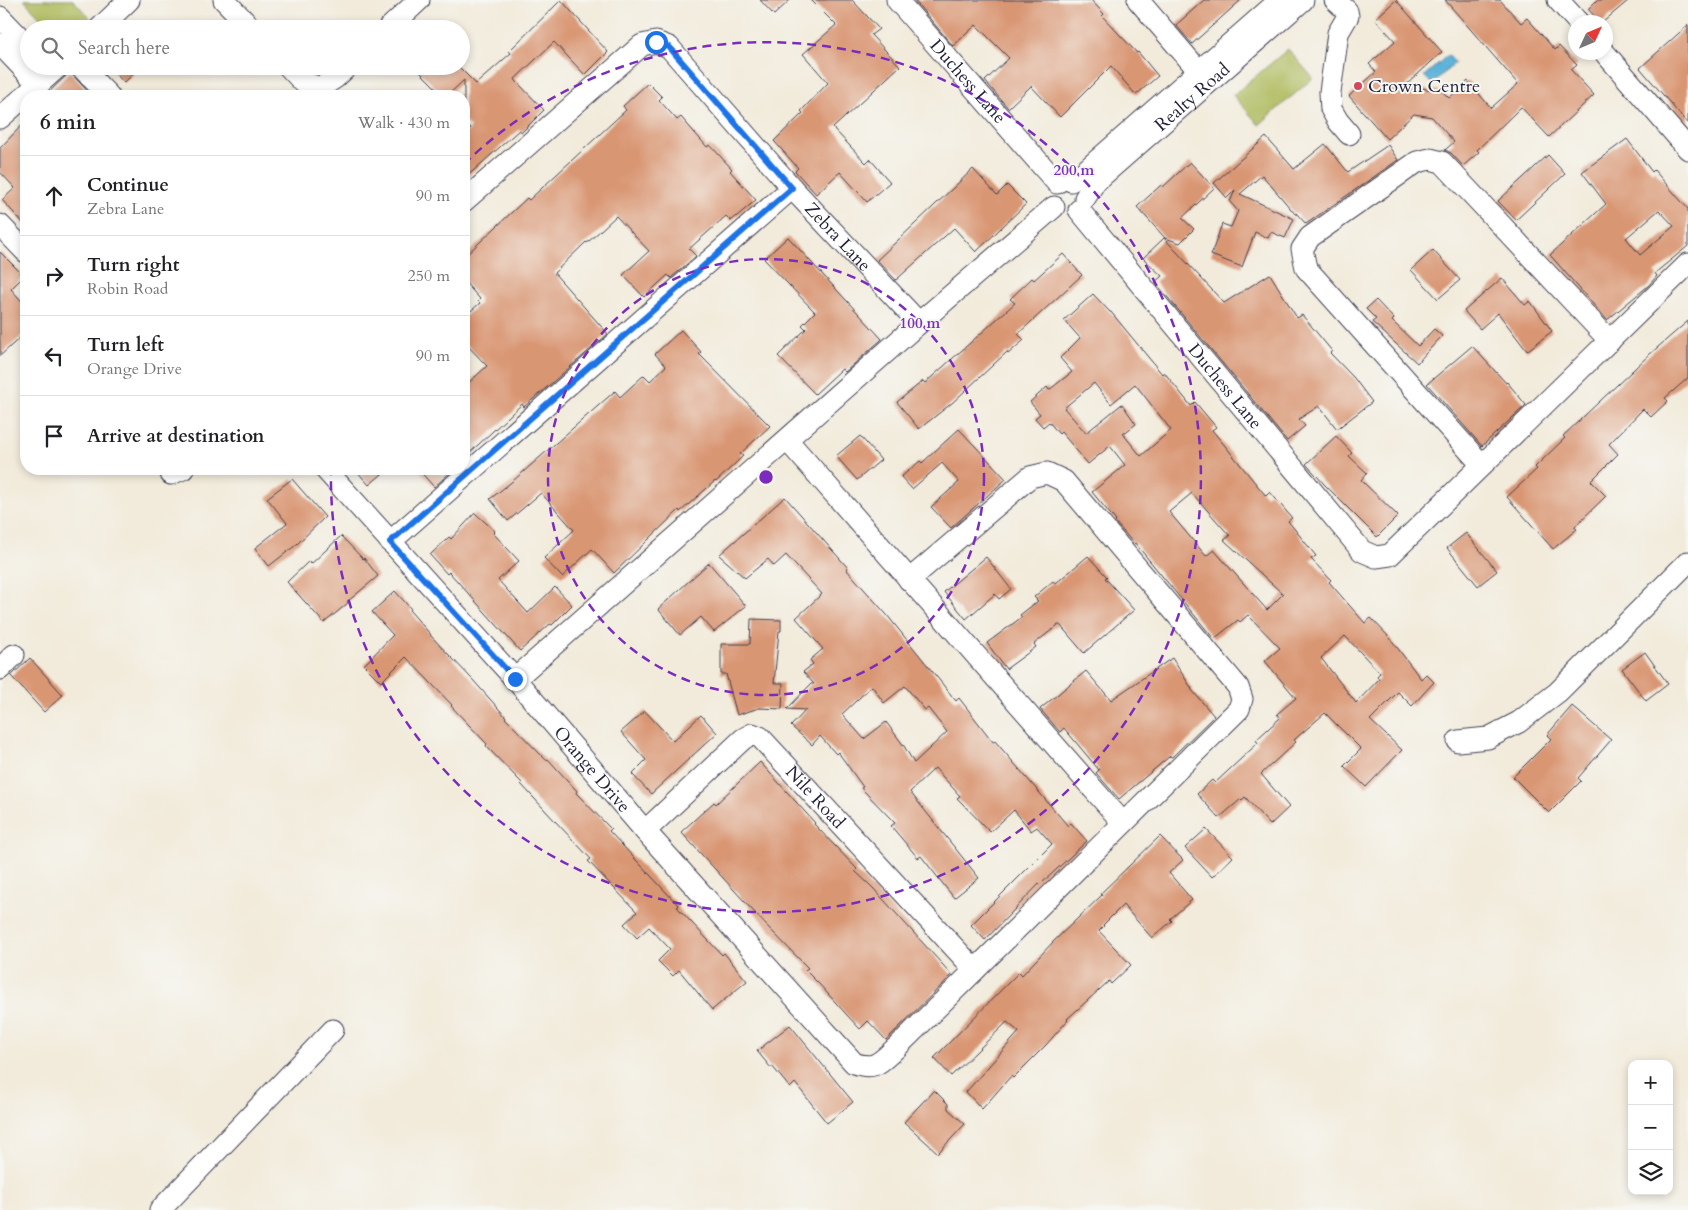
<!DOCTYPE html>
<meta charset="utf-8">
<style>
body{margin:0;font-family:Cardo,serif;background:#f6f6f6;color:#202124}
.controls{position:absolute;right:15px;bottom:15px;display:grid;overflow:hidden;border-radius:10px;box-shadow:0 2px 8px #0003}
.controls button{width:45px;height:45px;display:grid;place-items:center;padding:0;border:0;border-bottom:1px solid #e0e0e0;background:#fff;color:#202124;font:25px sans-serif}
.compass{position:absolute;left:1568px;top:15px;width:45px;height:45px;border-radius:50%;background:#fff;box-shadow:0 2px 8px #0003;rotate:46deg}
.stop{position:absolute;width:15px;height:15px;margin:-11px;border:4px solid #1a73e8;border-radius:50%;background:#fff}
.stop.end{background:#1a73e8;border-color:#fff;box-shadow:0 1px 5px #0008}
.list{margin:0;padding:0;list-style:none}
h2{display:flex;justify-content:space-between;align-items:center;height:65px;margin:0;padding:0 20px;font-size:21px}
h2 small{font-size:16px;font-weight:400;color:#757577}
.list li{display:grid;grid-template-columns:32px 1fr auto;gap:15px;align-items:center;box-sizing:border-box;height:80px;padding:0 20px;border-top:1px solid #e0e0e0}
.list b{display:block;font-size:19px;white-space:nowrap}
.list p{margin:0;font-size:16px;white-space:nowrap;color:#757577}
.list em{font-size:16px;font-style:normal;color:#757577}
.icon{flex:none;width:28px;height:28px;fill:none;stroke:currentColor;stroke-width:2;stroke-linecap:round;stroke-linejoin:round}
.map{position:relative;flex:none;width:1688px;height:1210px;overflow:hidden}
.search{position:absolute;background:#fff;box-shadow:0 2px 8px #0003;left:20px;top:20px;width:450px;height:55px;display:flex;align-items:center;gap:12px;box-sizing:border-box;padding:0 18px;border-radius:28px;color:#757577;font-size:19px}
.panel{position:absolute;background:#fff;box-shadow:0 2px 8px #0003;left:20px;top:90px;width:450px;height:385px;border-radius:20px}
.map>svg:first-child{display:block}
</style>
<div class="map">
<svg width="1688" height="1210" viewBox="0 0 1688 1210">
<rect width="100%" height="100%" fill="#f6f6f2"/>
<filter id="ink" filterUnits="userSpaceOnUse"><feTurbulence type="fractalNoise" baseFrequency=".02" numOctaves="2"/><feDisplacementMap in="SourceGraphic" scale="10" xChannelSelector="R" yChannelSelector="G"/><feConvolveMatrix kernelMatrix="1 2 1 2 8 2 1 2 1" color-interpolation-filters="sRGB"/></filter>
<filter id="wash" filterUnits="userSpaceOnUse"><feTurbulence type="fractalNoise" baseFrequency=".0096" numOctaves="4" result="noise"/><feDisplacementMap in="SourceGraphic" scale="20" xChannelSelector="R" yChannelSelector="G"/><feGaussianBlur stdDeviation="1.12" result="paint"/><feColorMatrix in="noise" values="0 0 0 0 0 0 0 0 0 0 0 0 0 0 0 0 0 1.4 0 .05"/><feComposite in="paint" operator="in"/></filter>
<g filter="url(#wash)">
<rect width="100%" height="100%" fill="#f2ebdb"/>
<path fill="#aeba5c" stroke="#686e4c" d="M24,0H73L91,19L81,29H51Z
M1288,49L1313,78L1259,125L1233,95Z"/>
<path fill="#5cb2d9" stroke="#3f6a8a" d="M1448,55L1455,63L1432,84L1424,76Z"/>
<g id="blocks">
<path fill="#d99673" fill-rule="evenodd" d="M561,0L608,52L585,75L554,42L515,79L517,82L544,110L522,132L519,130L464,179V135L471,128L464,121V80L447,96H444L414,66H458L476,84L511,53L509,51Z
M760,0H790L774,15Z
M811,0H852L879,29L871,35L900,66L833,128L866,163L870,159L890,182L867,202L840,172L816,194L795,171L798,168L774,141L803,113L801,111L828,83L803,54L836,25Z
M914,0H1091L1104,14L1102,16L1137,53L1138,52L1158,76L1136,95L1111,66L1060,117L1031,86L1008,108L985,81L1009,58L976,25L953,46Z
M1204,0H1241L1192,44L1176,25Z
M1396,0L1442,52L1405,86L1442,91L1449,98L1468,81L1491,108L1518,84L1445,0H1500L1521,23L1527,18L1555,50L1559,46L1577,65L1571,70L1594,95L1549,137L1521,107L1477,150L1479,152L1463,166L1451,153L1445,150L1454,142L1432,117L1414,114L1387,139L1349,96L1376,72L1369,64L1395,41L1375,19Z
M1597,0H1629L1603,22H1600L1588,9Z
M1688,25V124L1640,68Z
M109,66H141L124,83Z
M70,72L92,96H44L47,94Z
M648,83L662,97L659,100L677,120L681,117L707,147L710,145L732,169L730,171L756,200L731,221L726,216L689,249L696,256L671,278L668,275L644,297L623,275L649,251L616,216L587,243L586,242L554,273L608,334L524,407L522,404L464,458V387L487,366L464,342V317L480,303L478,301L480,299L464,281V257L527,198L529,200L626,110L623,106Z
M26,121V226L2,200L15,188L0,172V148Z
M1266,137L1294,169L1325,144L1348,172L1388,145L1398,160L1306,224L1296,213V215L1262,175L1240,194L1294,219L1285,238L1271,232L1268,238L1255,232L1242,267L1211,255L1222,224L1231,227L1238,211L1230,202L1235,190L1227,198L1214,183Z
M1627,139L1652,172L1654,170L1688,209V246L1655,273L1657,276L1648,286L1607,320L1550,255L1606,204L1582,172ZM1659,210L1674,226L1640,255L1626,238Z
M1548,155L1565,174L1516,220L1498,201Z
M1190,162L1214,188L1182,218L1194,229L1180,243L1165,238L1137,207L1161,185L1163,187Z
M973,169L997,195L1007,185L1026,204L976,252L954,228L896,280L877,260Z
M788,237L882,339L845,372L842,369L815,394L778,356L806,329L802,325L815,312L764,259Z
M1164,238L1224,303L1270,274L1297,318L1302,315L1332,351L1330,353L1354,378L1372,402L1337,429L1319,406L1299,419L1305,426L1287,441L1155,282L1162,276L1143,258Z
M1433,250L1460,280L1438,299L1411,270Z
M0,252L24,276L11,289L26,306V332L0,356Z
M1063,254L1082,275L1018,334L1024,340L1008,354L1007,352L952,403L919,429L897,402L923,381L925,383L1015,303L1010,299L1032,278L1034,280Z
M1502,278L1525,305L1530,301L1552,331L1527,351L1498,313L1480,329L1464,311Z
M1093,294L1110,312H1111L1162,374L1164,372L1191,406L1195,402L1216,427L1212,430L1266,496L1270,492L1292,518L1288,521L1316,556L1311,559L1331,580L1329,582L1349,605L1365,623L1371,618L1390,638L1421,679L1426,674L1434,682L1412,706L1398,692L1370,720L1402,750L1366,787L1344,766L1361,749L1325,713L1294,740L1296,742L1261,774L1289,807L1270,825L1245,797L1242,800L1241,799L1219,818L1197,794L1212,780L1215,783L1258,743L1256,740L1280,718L1277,714L1296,698L1265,661L1280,648L1248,615L1240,622L1238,620L1214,639L1135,543L1134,544L1115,522L1116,521L1092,492L1125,465L1110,446L1088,464L1061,432L1059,434L1049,422L1043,427L1035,418L1040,414L1030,402L1047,387L1049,390L1072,372L1060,358L1080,338L1064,320ZM1094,383L1111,404L1135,384L1171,430L1141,456L1123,434L1136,424L1122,404L1086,433L1064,408ZM1192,493L1230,536L1224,540L1283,594L1267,610L1214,550L1206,556L1169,512ZM1345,636L1380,673L1377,676L1379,679L1356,703L1321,658Z
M1376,300L1394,319L1392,321L1418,346L1434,329L1442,336L1417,363L1372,322L1376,319L1366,309Z
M1688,321V378L1665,398L1668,401L1651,417L1643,409L1609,444L1618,454L1591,481L1606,496L1574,527L1577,529L1553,549L1507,497L1537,469L1535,467L1565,438L1563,436L1582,418L1650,354Z
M681,330L701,352L699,354L770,426L740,454L743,456L716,482L715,481L680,512L679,510L614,573L592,549L562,577L544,558L574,530L541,493L508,521L490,499L514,480L615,391L620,397L644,375L650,381L666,366L655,354Z
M1472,346L1506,383L1507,382L1526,405L1482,446L1427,384Z
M959,429L1006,479L951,528L931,507L959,482L942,463L912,489L901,477L920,461L922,463Z
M860,436L881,460L857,480L836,456Z
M1336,436L1352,453L1349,456L1367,473L1361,480L1398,516L1377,537L1325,485L1306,464Z
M355,469H388L369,485Z
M418,469H454L434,487Z
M292,479L325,517L296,545L269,566L255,548L287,523L267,498Z
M785,497L848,568L847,570L887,615L956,701L959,698L993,742L995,741L1068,826L1071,823L1087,841L1042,883L1041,882L985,940L971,925L1052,844L1037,827L1031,831L1014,810L990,832L957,798L960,796L935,768L910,792L979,878L954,898L921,856L918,858L891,826L895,823L861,788L863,787L838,752L836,754L820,736L812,745L791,726L806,710L787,709L811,684H814L803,672L813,664L810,660L823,649L796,618L822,594L786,555L774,566L768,559L745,578L719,555ZM872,686L884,703L905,686L925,710L928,708L947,732L914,763L904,746L886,722L864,739L842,714Z
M475,513L495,531L493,533L519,561L498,580L528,613L555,587L572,605L552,625L550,624L520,651L449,572L447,574L430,555L449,537L451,539Z
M1466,533L1497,571L1478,586L1447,548Z
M341,536L363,559L364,558L378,576L347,602L348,603L324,623L287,582L309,561L311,564Z
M1088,556L1107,577L1105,578L1134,610L1084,653L1060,625H1058L1034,644L1036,647L1006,669L987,643L1022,617L1020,615L1038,601L1034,597L1053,581L1055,584Z
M986,557L1011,589L999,599L995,594L966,619L944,592Z
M709,563L746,606L714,632L701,617L680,635L658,609Z
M395,591L411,609L410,611L431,635H430L472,679L506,717L505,718L546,760L548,759L577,791L576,793L611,829L609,831L679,906L677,907L722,955L724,953L747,981L712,1010L679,970L673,976L658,961L670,949L649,927L637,938L624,924L637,912L588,861L591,859L555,821L521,784L522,783L486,746L487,744L451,706L452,705L406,657L381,682L364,665L393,635L372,612Z
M751,619L781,620V631H779L774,683H783L782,709L759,708L737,715L726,674H721V644H750Z
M1645,652L1668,684L1646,701L1622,669Z
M30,658L63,695L44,712L11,676Z
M1172,658L1192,689H1191L1214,716L1172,757L1170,756L1119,799L1096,773L1099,770L1064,728L1060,732L1040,709L1086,671L1111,700Z
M1572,706L1611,740L1578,778L1581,781L1549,813L1513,777L1551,739L1547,735Z
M645,711L673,741L701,715L717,733L651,794L632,774L646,760L621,732Z
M760,762L815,823L814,824L857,869L855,871L873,888L952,975L886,1040L868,1021L860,1029L845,1013L820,985L805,970L808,968L766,925L681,832L714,802L716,804Z
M1206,829L1233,857L1212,877L1185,848Z
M1160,836L1183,860L1169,873L1192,900L1170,919L1172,921L1152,938L1123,905L1103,925L1104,926L1099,931L1131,965L1111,984L1109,981L1067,1019L1068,1020L1046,1045L1013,1078L1011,1076L982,1109L966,1092L1019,1032L1007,1022L951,1076L934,1058L1019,972L1022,975L1054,941L1102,895L1100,894Z
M790,1025L853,1102L827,1123L795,1083L790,1088L772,1066L771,1068L757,1051Z
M934,1090L948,1104V1109L965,1124L938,1153L904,1122Z"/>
</g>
</g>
<g filter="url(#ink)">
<use href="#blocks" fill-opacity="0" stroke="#414053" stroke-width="1"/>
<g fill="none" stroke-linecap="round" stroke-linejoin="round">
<defs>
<g id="minor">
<path d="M224,0L252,29"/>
<path id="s1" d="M897,0L1057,183"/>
<path d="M1138,0L1198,70"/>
<path d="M1335,0L1347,11L1348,16L1338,33L1330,92L1331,109L1338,121L1349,134"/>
<path d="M1558,0L1578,22"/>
<path d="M0,17L29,47"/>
<path d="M99,29L129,0"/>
<path d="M388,29L419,0"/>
<path d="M0,44L39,85"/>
<path d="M1604,52L1688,149"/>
<path d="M80,66L109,96"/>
<path d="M288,66L303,82L320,88L335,78L348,66"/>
<path d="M0,118L59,66"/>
<path d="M1071,181L1084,172L1280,0"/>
<path id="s2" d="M1085,198L1095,182L1303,0"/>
<path id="s3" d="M464,201L642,45L656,42L669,47L792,188L919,323"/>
<path id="s4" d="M1079,210L1362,551L1376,557L1390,555L1688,264"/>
<path d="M0,225L26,252"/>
<path d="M788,441L1123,823"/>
<path d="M1482,465L1306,268L1302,249L1310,237L1417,162L1430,159L1442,162L1610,341"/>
<path id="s5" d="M325,469L515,679L645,831L854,1063C876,1071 881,1061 897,1047L1239,709L1242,699L1238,687L1064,481L1047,473L1030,477L909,580"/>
<path d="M171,474L183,469"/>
<path d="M390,542L792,188"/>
<path d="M0,669L14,655"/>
<path d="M515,679L919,323L1054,207"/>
<path d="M1458,741L1488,738L1519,722L1558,692L1688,562"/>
<path id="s6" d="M645,831L743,739L752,734L760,737L975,970"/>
<path d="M160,1210L333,1030"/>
</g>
</defs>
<use href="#minor" stroke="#414053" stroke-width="23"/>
<use href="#minor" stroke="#fff" stroke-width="21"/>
</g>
</g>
<g fill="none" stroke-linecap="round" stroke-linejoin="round" filter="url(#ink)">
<path stroke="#1a73e8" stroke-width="6" d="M515,679L390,542L792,188L669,47L656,42"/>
</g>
<g fill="none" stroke="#7b2cbf" stroke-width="2.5" stroke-dasharray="9 6">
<circle cx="766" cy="477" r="218"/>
<path d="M464 164A435 435 0 1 1 331 469"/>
</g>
<circle fill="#d1495b" stroke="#f6f6f2" stroke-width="2" cx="1358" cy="86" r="5"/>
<g text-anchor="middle" stroke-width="4" stroke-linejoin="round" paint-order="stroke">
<g font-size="18" fill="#22223b" stroke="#f6f6f2">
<text dy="6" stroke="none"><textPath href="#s1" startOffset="108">Duchess Lane</textPath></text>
<text dy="6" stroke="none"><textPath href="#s2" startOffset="148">Realty Road</textPath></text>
<text dy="6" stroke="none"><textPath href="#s3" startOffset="519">Zebra Lane</textPath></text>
<text dy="6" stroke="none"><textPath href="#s4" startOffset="229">Duchess Lane</textPath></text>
<text dy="6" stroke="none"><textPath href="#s5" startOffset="402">Orange Drive</textPath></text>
<text dy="6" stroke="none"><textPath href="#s6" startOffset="235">Nile Road</textPath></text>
</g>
<g font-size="18" fill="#22223b" stroke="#f6f6f2" text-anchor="start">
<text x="1368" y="92">Crown Centre</text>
</g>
</g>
<circle cx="766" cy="477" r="8" fill="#7b2cbf" stroke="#f6f6f2" stroke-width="2.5"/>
<g font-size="15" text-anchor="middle" font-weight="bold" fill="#7b2cbf" stroke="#f6f6f2" stroke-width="4" stroke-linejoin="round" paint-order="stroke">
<text x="1074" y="175">200 m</text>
<text x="920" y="328">100 m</text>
</g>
</svg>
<div class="controls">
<button>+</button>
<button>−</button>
<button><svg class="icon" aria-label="layers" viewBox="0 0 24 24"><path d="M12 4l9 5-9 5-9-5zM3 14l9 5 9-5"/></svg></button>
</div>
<svg class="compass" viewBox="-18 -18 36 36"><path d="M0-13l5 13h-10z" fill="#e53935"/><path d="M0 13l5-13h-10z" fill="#757577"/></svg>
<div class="stop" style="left:656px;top:42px"></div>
<div class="stop end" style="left:515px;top:679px"></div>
<div class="search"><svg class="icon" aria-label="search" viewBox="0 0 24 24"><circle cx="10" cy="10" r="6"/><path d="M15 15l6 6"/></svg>Search here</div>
<section class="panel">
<h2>6 min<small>Walk · 430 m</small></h2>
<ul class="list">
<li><svg class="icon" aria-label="ahead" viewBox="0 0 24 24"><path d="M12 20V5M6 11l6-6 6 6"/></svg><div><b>Continue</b><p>Zebra Lane</p></div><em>90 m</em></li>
<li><svg class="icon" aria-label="right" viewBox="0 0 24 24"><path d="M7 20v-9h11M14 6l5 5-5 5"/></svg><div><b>Turn right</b><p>Robin Road</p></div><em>250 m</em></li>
<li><svg class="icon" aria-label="left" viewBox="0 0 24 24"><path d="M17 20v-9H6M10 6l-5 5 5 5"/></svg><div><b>Turn left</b><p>Orange Drive</p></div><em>90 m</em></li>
<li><svg class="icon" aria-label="arrive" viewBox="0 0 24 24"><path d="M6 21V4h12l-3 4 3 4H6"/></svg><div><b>Arrive at destination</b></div></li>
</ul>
</section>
</div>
